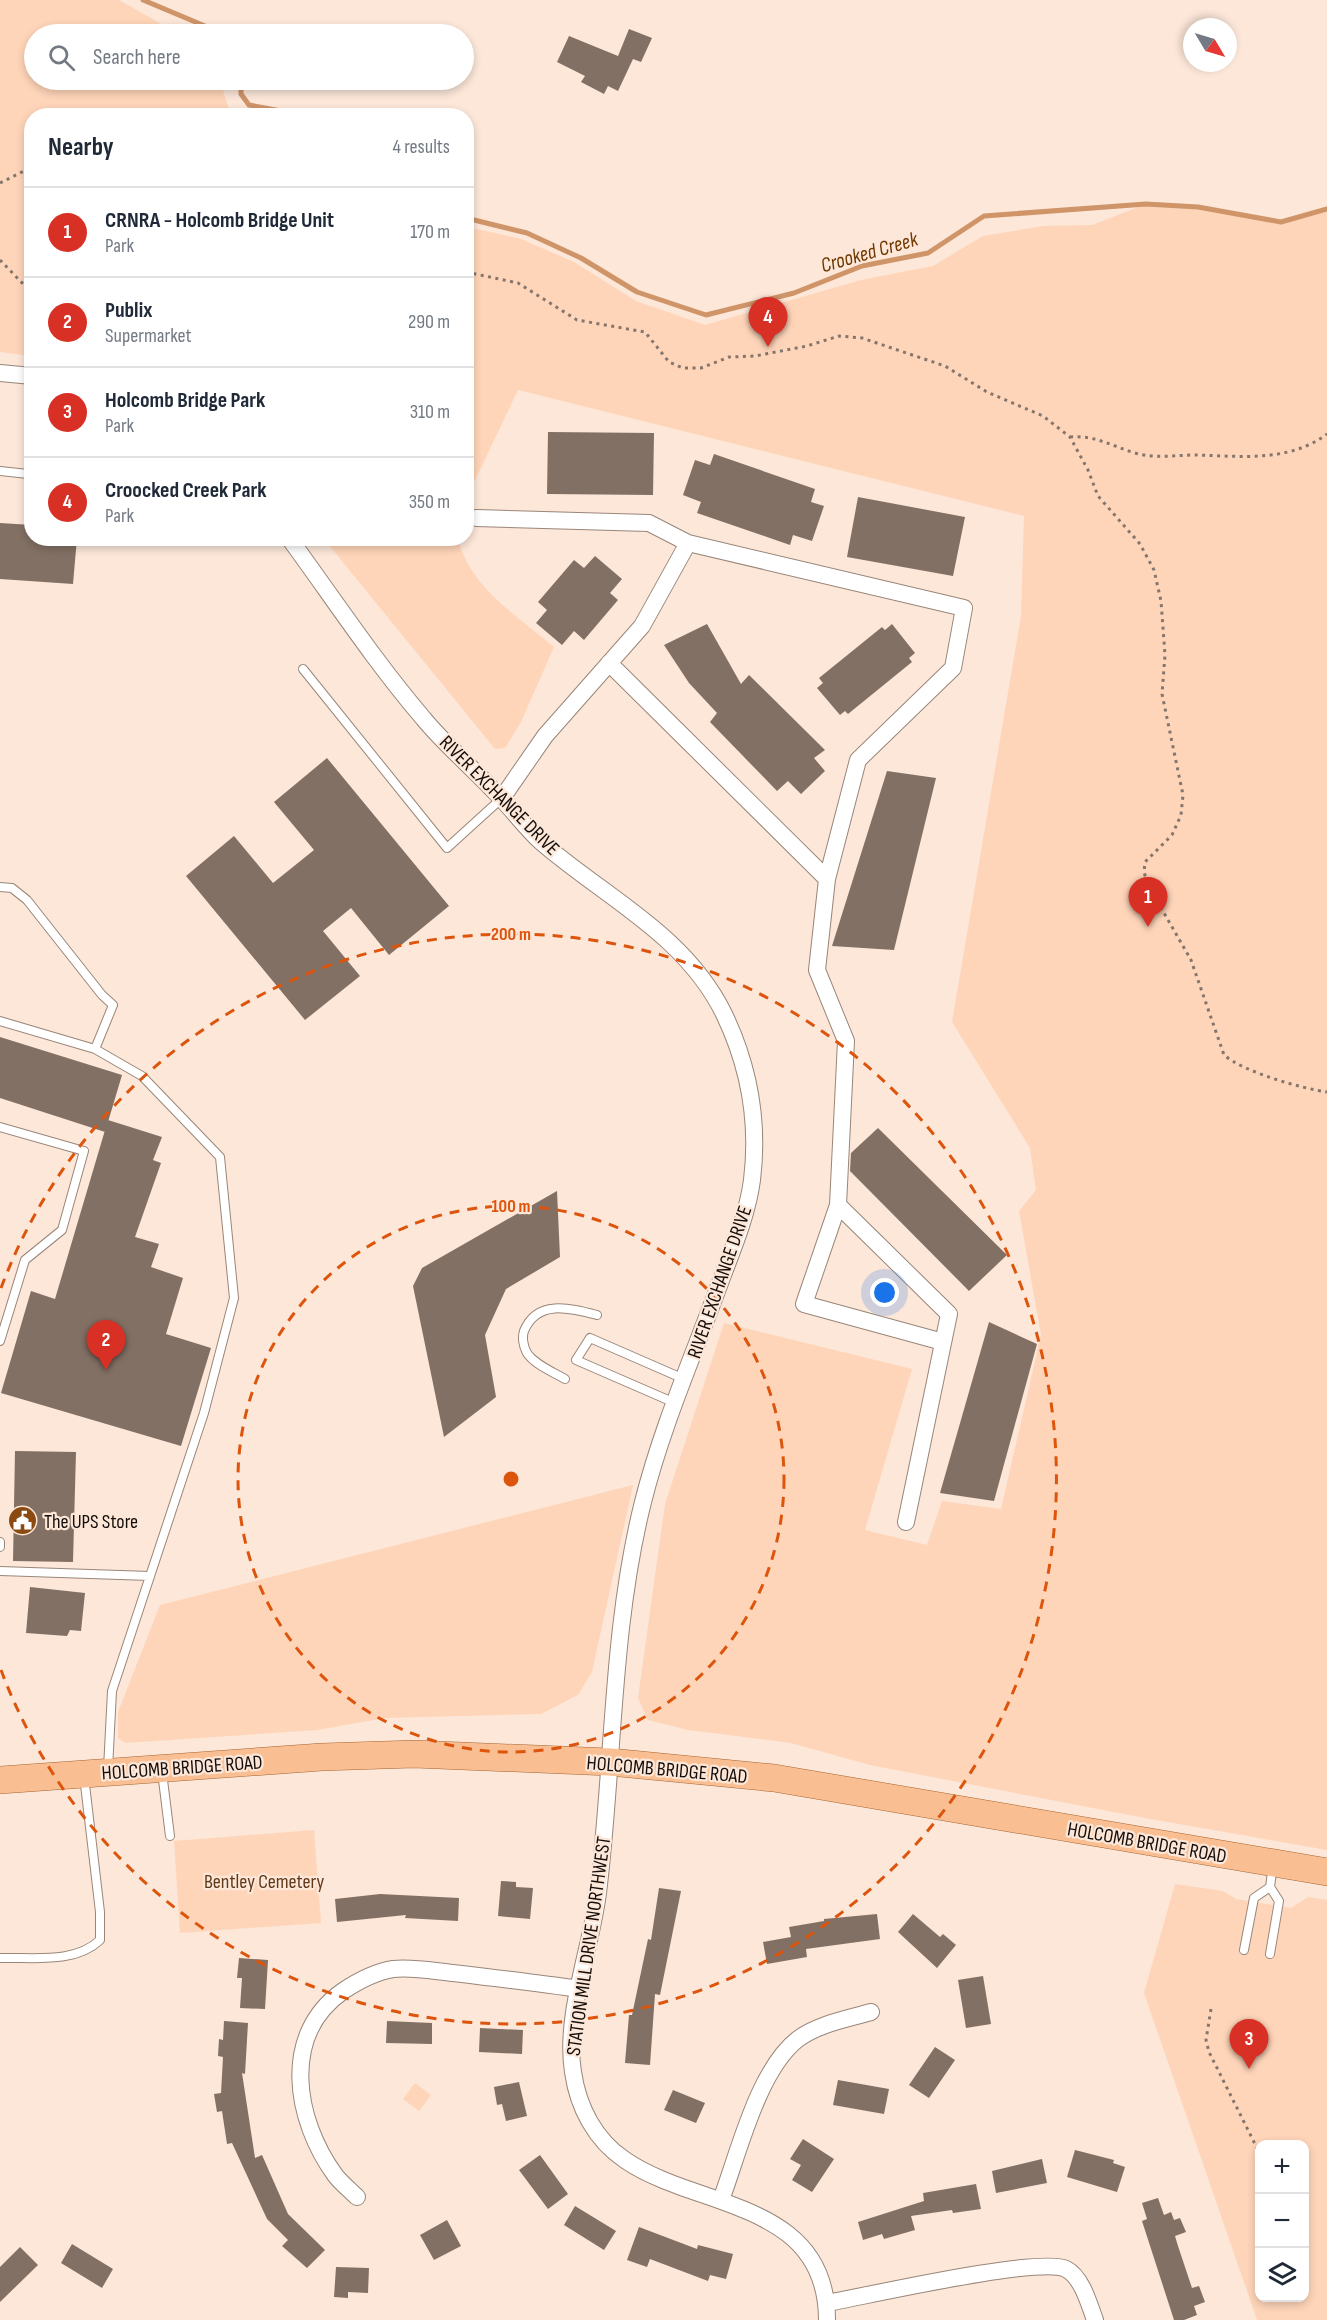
<!DOCTYPE html>
<meta charset="utf-8">
<style>
body{margin:0;font-family:"Sofia Sans Condensed",sans-serif;background:#f2f2f3;color:#1f2937}
.controls{position:absolute;right:18px;bottom:18px;display:grid;overflow:hidden;border-radius:12px;box-shadow:0 3px 9px #0003}
.controls button{width:54px;height:54px;display:grid;place-items:center;padding:0;border:0;border-bottom:2px solid #e0e1e3;background:#fff;color:#1f2937;font:30px sans-serif}
.compass{position:absolute;left:1183px;top:18px;width:54px;height:54px;border-radius:50%;background:#fff;box-shadow:0 3px 9px #0003;rotate:128deg}
.you{position:absolute;left:885px;top:1293px;width:21px;height:21px;margin:-15px;border:4px solid #fff;border-radius:50%;background:#1a73e8;box-shadow:0 0 0 9px #1a73e833}
.badge{display:grid;place-items:center;width:39px;height:39px;border-radius:50%;background:#d93025;color:#fff;font-size:20px;font-weight:700}
.pin{position:absolute;translate:-50% -50px;filter:drop-shadow(0 2px 3px #0008)}
.pin::after{content:'';position:absolute;top:32px;width:21px;height:18px;background:inherit;clip-path:polygon(0 0,100% 0,50% 100%)}
.list{margin:0;padding:0;list-style:none}
h2{display:flex;justify-content:space-between;align-items:center;height:78px;margin:0;padding:0 24px;font-size:26px}
h2 small{font-size:20px;font-weight:400;color:#747a83}
.list li{display:grid;grid-template-columns:39px 1fr auto;gap:18px;align-items:center;box-sizing:border-box;height:90px;padding:0 24px;border-top:2px solid #e0e1e3}
.list b{display:block;font-size:22px;white-space:nowrap}
.list p{margin:0;font-size:20px;white-space:nowrap;color:#747a83}
.list em{font-size:20px;font-style:normal;color:#747a83}
.icon{flex:none;width:33px;height:33px;fill:none;stroke:currentColor;stroke-width:2;stroke-linecap:round;stroke-linejoin:round}
.map{position:relative;flex:none;width:1327px;height:2320px;overflow:hidden}
.search{position:absolute;background:#fff;box-shadow:0 3px 9px #0003;left:24px;top:24px;width:450px;height:66px;display:flex;align-items:center;gap:15px;box-sizing:border-box;padding:0 21px;border-radius:33px;color:#747a83;font-size:22px}
.panel{position:absolute;background:#fff;box-shadow:0 3px 9px #0003;left:24px;top:108px;width:450px;height:438px;border-radius:24px}
.map>svg:first-child{display:block}
</style>
<div class="map">
<svg width="1327" height="2320" viewBox="0 0 1327 2320">
<rect width="100%" height="100%" fill="#fce7d9"/>
<path fill="#ffd5b9" fill-rule="evenodd" d="M0,0H119L179,34H34V80H220L229,110L259,115L32,116L31,356L0,352Z
M1146,204L1198,207L1281,222L1327,209V1850L1150,1819L870,1765L791,1743L688,1730L648,1720L638,1698L665,1504L724,1323L912,1369L865,1530L927,1545L942,1501L1001,1509L1041,1335L1019,1211L1036,1190L1030,1148L952,1022L1021,616L1024,516L518,390L467,497V227L521,239L574,262L636,301L705,325L861,280L933,266L983,236L1043,226L1092,225Z
M324,539H458C470,587 517,616 554,647L521,722L505,748L495,749Z
M633,1485L592,1672L578,1695L541,1714L385,1718L317,1730L125,1743L118,1738V1712L160,1605Z
M314,1830L321,1923L180,1933L174,1841Z
M1175,1884L1223,1891L1236,1899L1291,1908L1308,1897L1327,1900V2320H1257L1144,1993ZM1260,2144H1304V2298H1260Z
M415,2083L431,2095L419,2111L403,2099Z"/>
<g fill="none" stroke-linecap="round" stroke-linejoin="round">
<path stroke="#d09469" stroke-width="5" d="M143,0L205,26L212,34
M241,80V94L249,105L309,116
M466,218L527,233L581,258L637,292L706,315L794,293L862,266L928,253L984,216L1146,204L1198,207L1281,222L1327,209"/>
</g>
<path fill="#837064" d="M629,29L652,38L641,62L633,59L618,91L608,86L604,94L581,82L585,76L557,62L569,36L618,56Z
M548,432L654,433L653,495L547,494Z
M714,454L815,489L811,502L824,506L812,541L793,535L790,545L697,513L701,502L683,495L695,460L710,465Z
M858,497L965,517L953,576L847,557Z
M0,523L32,525V538H77L73,584L0,579Z
M595,556L622,579L610,593L618,600L584,640L574,631L562,645L536,623L547,610L538,602L574,560L584,568Z
M707,624L741,684L749,675L825,750L814,758L825,771L801,794L788,781L777,791L710,722L717,713L689,683L664,645Z
M892,624L915,653L909,658L912,662L848,714L845,711L840,715L817,688L823,683L819,678L882,627L885,630Z
M327,758L449,906L389,955L351,908L323,931L360,976L305,1020L186,876L234,836L273,883L314,850L274,802Z
M887,771L936,778L894,950L832,946Z
M0,1037L122,1075L105,1132L0,1098Z
M108,1120L162,1137L153,1160L161,1163L135,1237L159,1244L151,1267L183,1278L166,1334L211,1348L181,1446L1,1393L31,1291L55,1299Z
M878,1128L1007,1255L969,1291L850,1171L851,1153Z
M557,1191L560,1257L506,1289L485,1335L496,1397L444,1437L413,1286L422,1268Z
M989,1322L1037,1344L994,1501L940,1493Z
M15,1451L76,1452L73,1562L13,1561Z
M30,1587L85,1593L81,1631L70,1630L67,1636L26,1633Z
M501,1881L516,1882V1887L533,1888L530,1919L498,1916Z
M659,1888L681,1891L660,1995L655,1994L650,2065L625,2063L629,2015H632L648,1939L651,1940Z
M380,1894L459,1898L458,1921L405,1918L406,1915L337,1922L335,1899Z
M877,1914L880,1939L806,1949L807,1957L767,1964L763,1942L791,1937L789,1927L824,1921V1919Z
M913,1914L940,1937L943,1934L956,1945L937,1968L898,1932Z
M239,1958L268,1960L265,2009L240,2008L242,1978H237Z
M983,1976L991,2024L966,2028L958,1980Z
M224,2021L248,2023L245,2074L242,2073L255,2158L262,2155L288,2214L325,2250L307,2268L282,2246L288,2240L267,2219L232,2143L227,2144L222,2111L217,2112L214,2094L221,2093L223,2057L218,2056L219,2039L223,2040Z
M387,2021L432,2023V2044L386,2043Z
M480,2028L523,2030L522,2054L479,2052Z
M935,2047L955,2060L929,2098L909,2085Z
M838,2080L889,2089L884,2114L833,2105Z
M519,2082L527,2116L506,2121L502,2104L497,2105L494,2087Z
M673,2090L705,2103L696,2123L664,2110Z
M803,2139L834,2159L812,2192L792,2180L801,2165L790,2159Z
M1075,2150L1114,2160L1113,2163L1125,2167L1117,2192L1067,2177Z
M540,2155L568,2194L548,2209L519,2170Z
M1042,2159L1047,2183L996,2193L992,2171Z
M976,2184L981,2209L953,2213L952,2210L911,2216L915,2230L884,2239L882,2234L863,2240L858,2222L924,2201L923,2193Z
M1158,2198L1164,2215L1171,2212L1174,2220L1180,2218L1186,2232L1175,2236L1178,2246L1192,2288L1199,2286L1205,2302L1194,2306L1197,2315L1184,2320H1174L1142,2221L1147,2219L1142,2203Z
M575,2206L616,2231L604,2250L564,2225Z
M447,2220L461,2246L434,2260L420,2235Z
M639,2227L697,2249L698,2245L733,2254L726,2279L710,2275L708,2281L650,2259L647,2267L627,2260Z
M72,2244L113,2269L102,2288L61,2263Z
M20,2247L38,2265L0,2302V2267Z
M336,2267L369,2268L368,2293L348,2292V2298L334,2297Z"/>
<g fill="none" stroke-linecap="round" stroke-linejoin="round">
<defs>
<path id="service" d="M0,471L28,474
M303,669L447,848L502,798
M0,887L12,888L27,900L102,995L113,1005L95,1049
M0,1021L95,1049L142,1076L220,1157L234,1298L204,1413L112,1691L108,1769
M0,1127L84,1151L62,1230L25,1260L0,1341
M565,1379C553,1372 534,1364 527,1353C523,1346 522,1337 524,1331C537,1299 570,1308 597,1315
M675,1403L576,1360L590,1338L684,1379
M0,1542V1547
M0,1571L150,1576
M162,1772L170,1836
M1244,1950L1254,1898L1270,1887
M1270,1954L1279,1901L1270,1887L1273,1865
M0,1958C33,1957 75,1964 100,1940V1912L84,1776"/>
<path id="minor" d="M0,373L32,376
M476,518L649,523L688,543L964,608L953,668L858,760L827,879L817,970L846,1041L838,1205L949,1314L906,1522
M289,538C333,598 375,662 423,718C445,745 473,768 497,794C512,809 525,827 540,841C604,897 685,934 724,1014C749,1066 759,1123 752,1180C747,1218 730,1255 717,1291C691,1361 661,1430 643,1502C611,1629 614,1763 598,1893C591,1949 564,2016 573,2072C578,2107 595,2140 625,2160C696,2209 827,2200 827,2320
M609,663L827,879
M502,798L545,736L642,626L688,543
M838,1205L804,1304L943,1342
M357,2197C350,2190 341,2183 335,2175C295,2120 280,2035 343,1991C358,1981 375,1972 393,1969C413,1967 433,1971 453,1973C495,1978 537,1983 580,1989
M721,2200C739,2152 758,2070 798,2039C818,2024 847,2019 871,2012
M827,2303C866,2296 1040,2256 1066,2269C1082,2277 1089,2304 1095,2320"/>
<path id="primary" d="M0,1780L322,1757L414,1754L610,1762L774,1778L1327,1872"/>
</defs>
<use href="#service" stroke="#998679" stroke-width="10"/>
<use href="#minor" stroke="#998679" stroke-width="18"/>
<use href="#primary" stroke="#a66533" stroke-width="28"/>
<path stroke="#84766d" stroke-width="3" stroke-dasharray="3 4.5" stroke-linecap="butt" d="M0,183L32,167
M0,260L26,287L32,289
M466,272L518,283L577,320L645,332L669,362L683,368H701L729,357L755,356L807,346L839,336L862,338L945,366L987,392L1043,416L1070,437L1088,470L1098,496L1140,544L1154,570L1161,601L1165,655L1162,694L1183,795L1181,815L1172,835L1145,862L1144,872L1148,885L1191,960L1224,1055C1244,1072 1300,1088 1327,1092
M1070,437C1095,435 1112,446 1135,453C1155,459 1175,455 1195,455C1240,456 1288,463 1327,434
M1211,2009L1206,2040L1209,2052L1260,2154"/>
<use href="#service" stroke="#fff" stroke-width="8"/>
<use href="#minor" stroke="#fff" stroke-width="16"/>
<use href="#primary" stroke="#f9bf92" stroke-width="27"/>
</g>
<g fill="none" stroke="#dd550c" stroke-width="3" stroke-dasharray="10 8">
<circle cx="511" cy="1479" r="273"/>
<path d="M1 1288A545 545 0 1 1 1 1670"/>
</g>
<defs>
<symbol id="civic-disc" viewBox="-11 -11 22 22"><circle r="9.5" fill="#8a4a11" stroke="#fce7d9"/><path d="M-.6-6.5H3V-4.5H.6V-3L4-1V1h2V6H-6V1h2V-1L-.6-3ZM-1.2 2.5V6h2.4V2.5Z" fill="#fff"/></symbol>
</defs>
<g fill-rule="evenodd">
<use href="#civic-disc" x="6" y="1504" width="33" height="33"/>
</g>
<g text-anchor="middle" stroke-width="4.5" stroke-linejoin="round" paint-order="stroke">
<g font-size="20" fill="#140d09" stroke="#fce7d9">
<text transform="translate(500 795) rotate(45)" y="7">RIVER EXCHANGE DRIVE</text>
<text transform="translate(719 1282) rotate(-71)" y="7">RIVER EXCHANGE DRIVE</text>
<text transform="translate(182 1767) rotate(-4)" y="7">HOLCOMB BRIDGE ROAD</text>
<text transform="translate(667 1769) rotate(5)" y="7">HOLCOMB BRIDGE ROAD</text>
<text transform="translate(1147 1842) rotate(10)" y="7">HOLCOMB BRIDGE ROAD</text>
<text transform="translate(588 1946) rotate(-82)" y="7">STATION MILL DRIVE NORTHWEST</text>
</g>
<g font-size="20" fill="#140d09" stroke="#fce7d9" text-anchor="start">
<text x="44" y="1528">The UPS Store</text>
</g>
<g font-size="20" fill="#623918" stroke="#fce7d9">
<text x="264" y="1888">Bentley Cemetery</text>
</g>
<g font-size="21" font-style="italic" fill="#703801" stroke="#fce7d9">
<text transform="translate(869 252) rotate(-16)" y="7">Crooked Creek</text>
</g>
</g>
<circle cx="511" cy="1479" r="9" fill="#dd550c" stroke="#fce7d9" stroke-width="3"/>
<g font-size="18" text-anchor="middle" font-weight="bold" fill="#dd550c" stroke="#fce7d9" stroke-width="4.5" stroke-linejoin="round" paint-order="stroke">
<text x="511" y="940">200 m</text>
<text x="511" y="1212">100 m</text>
</g>
</svg>
<div class="controls">
<button>+</button>
<button>−</button>
<button><svg class="icon" aria-label="layers" viewBox="0 0 24 24"><path d="M12 4l9 5-9 5-9-5zM3 14l9 5 9-5"/></svg></button>
</div>
<svg class="compass" viewBox="-18 -18 36 36"><path d="M0-13l5 13h-10z" fill="#e53935"/><path d="M0 13l5-13h-10z" fill="#747a83"/></svg>
<div class="you"></div>
<div class="pin badge" style="left:1148px;top:927px">1</div>
<div class="pin badge" style="left:106px;top:1370px">2</div>
<div class="pin badge" style="left:1249px;top:2069px">3</div>
<div class="pin badge" style="left:768px;top:347px">4</div>
<div class="search"><svg class="icon" aria-label="search" viewBox="0 0 24 24"><circle cx="10" cy="10" r="6"/><path d="M15 15l6 6"/></svg>Search here</div>
<section class="panel">
<h2>Nearby<small>4 results</small></h2>
<ul class="list">
<li><span class="badge">1</span><div><b>CRNRA - Holcomb Bridge Unit</b><p>Park</p></div><em>170 m</em></li>
<li><span class="badge">2</span><div><b>Publix</b><p>Supermarket</p></div><em>290 m</em></li>
<li><span class="badge">3</span><div><b>Holcomb Bridge Park</b><p>Park</p></div><em>310 m</em></li>
<li><span class="badge">4</span><div><b>Croocked Creek Park</b><p>Park</p></div><em>350 m</em></li>
</ul>
</section>
</div>
